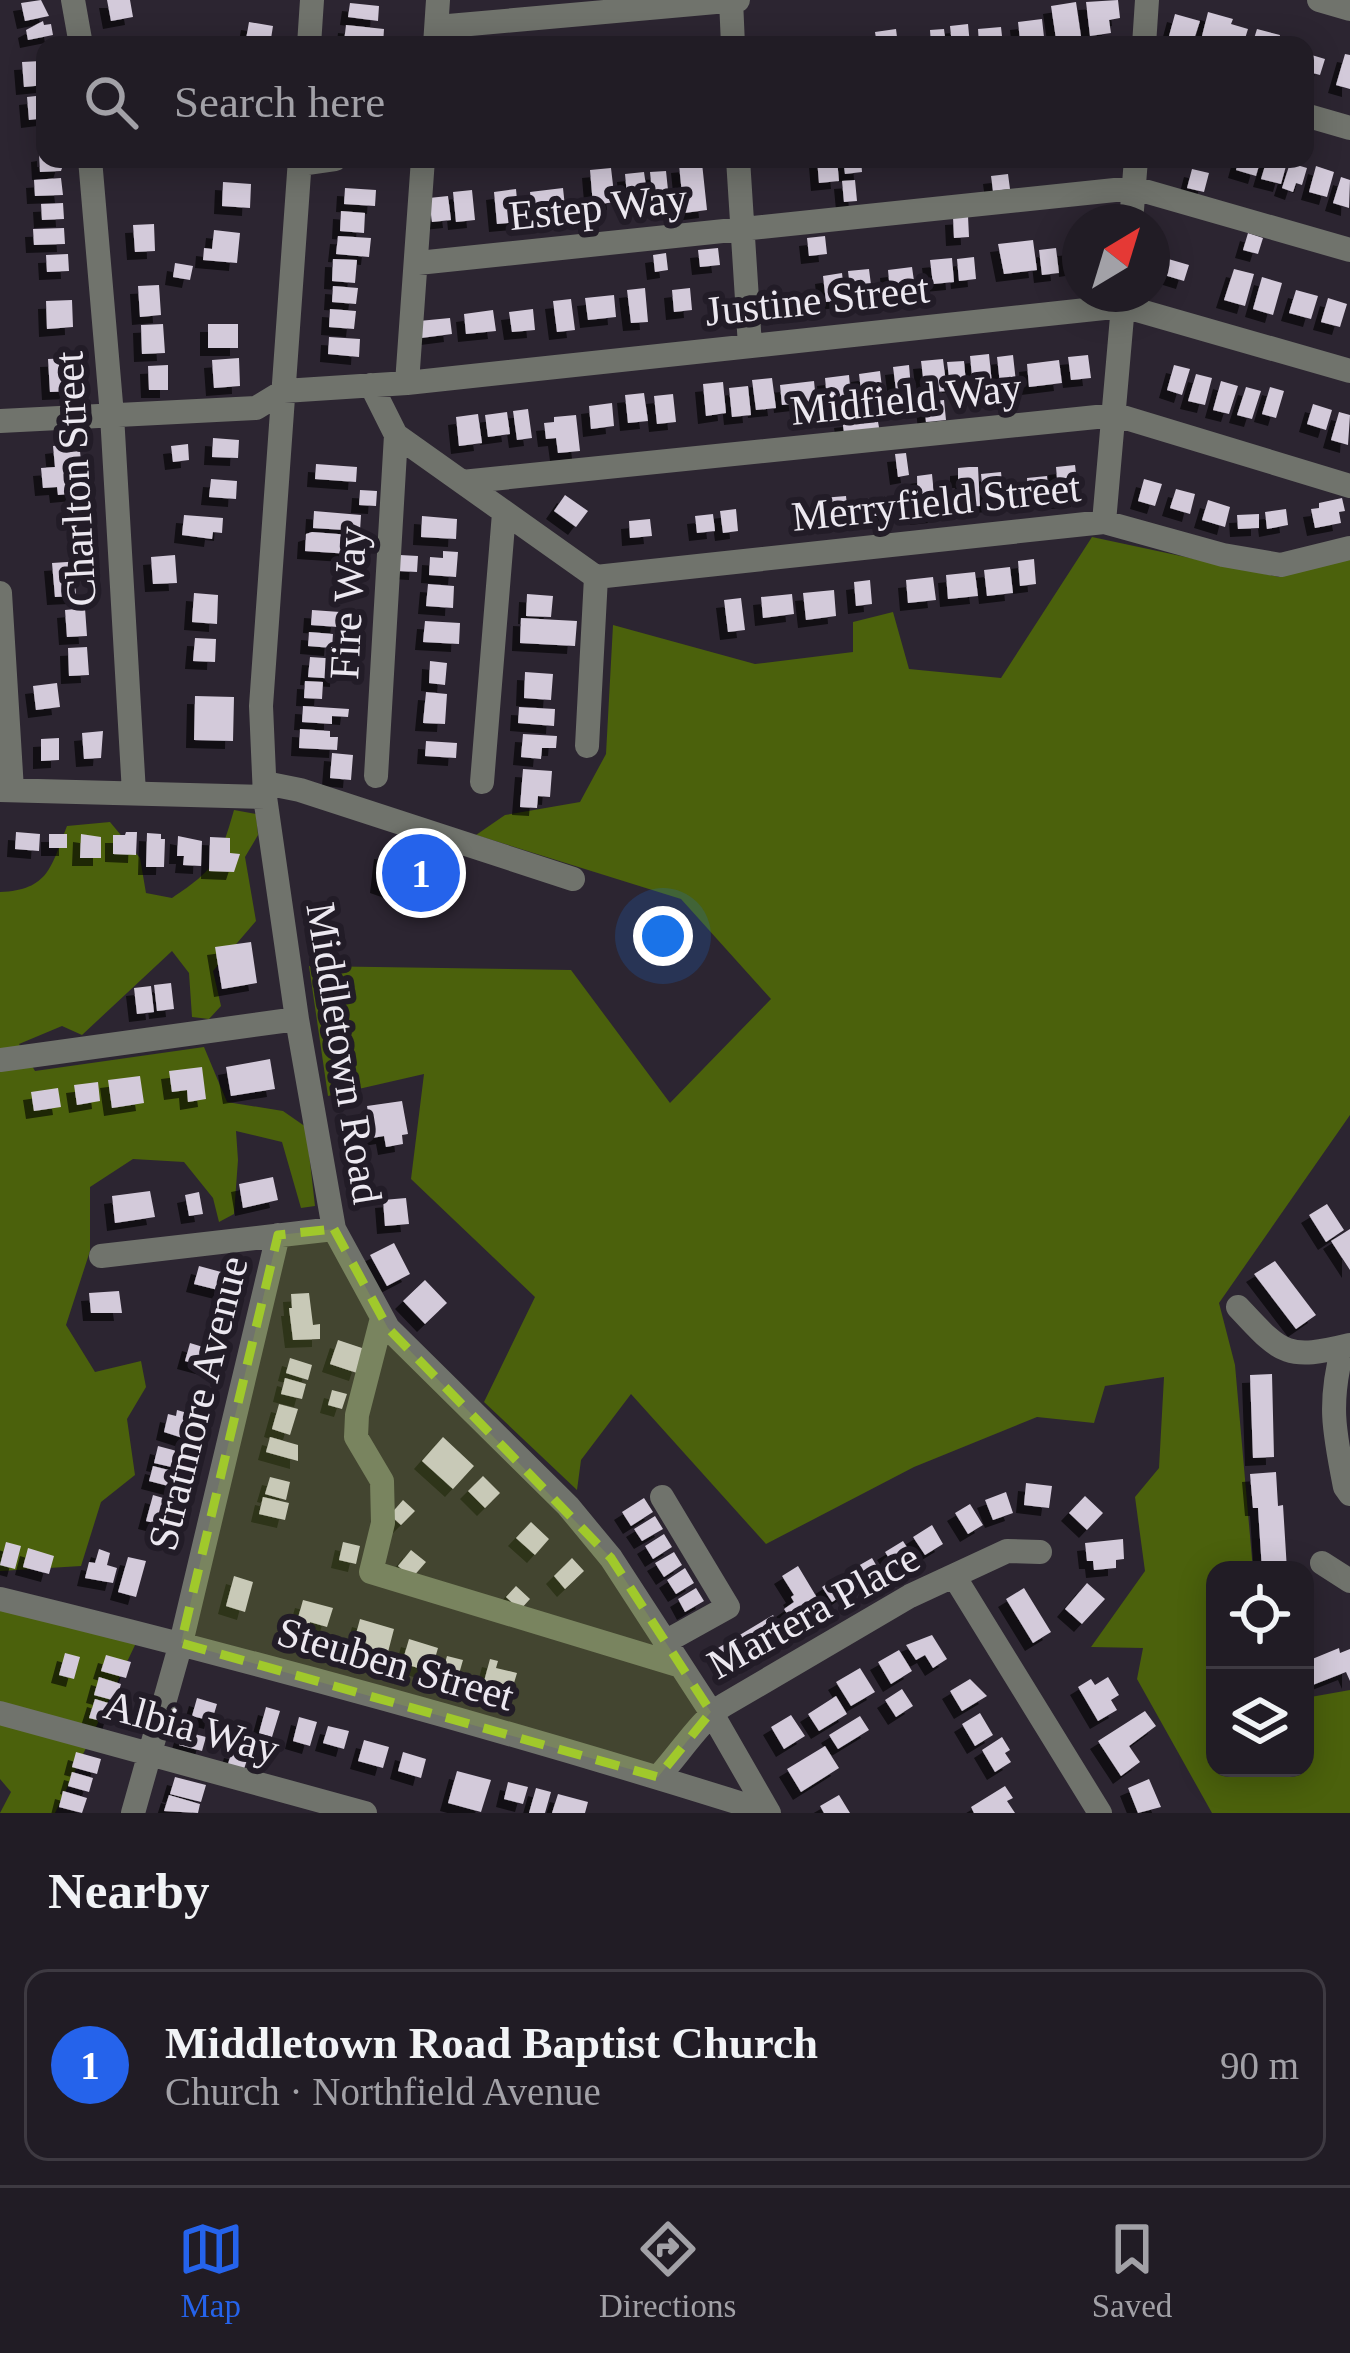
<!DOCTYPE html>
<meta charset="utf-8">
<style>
body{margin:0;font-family:Georgia,serif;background:#2d2932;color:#f1f3f6}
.controls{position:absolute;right:36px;bottom:36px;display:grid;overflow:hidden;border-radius:24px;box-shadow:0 6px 30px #0003}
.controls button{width:108px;height:108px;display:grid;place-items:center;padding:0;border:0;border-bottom:3px solid #3e3a42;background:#211c25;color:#f1f3f6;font:60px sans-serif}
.compass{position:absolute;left:1062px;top:204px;width:108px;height:108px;border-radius:50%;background:#211c25;box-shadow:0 6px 30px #0003;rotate:38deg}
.you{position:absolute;left:663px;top:936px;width:42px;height:42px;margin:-30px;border:9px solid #fff;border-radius:50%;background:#1a73e8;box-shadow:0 0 0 18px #1a73e833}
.badge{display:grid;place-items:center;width:78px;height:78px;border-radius:50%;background:#2563eb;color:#fff;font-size:39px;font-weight:700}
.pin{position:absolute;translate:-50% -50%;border:6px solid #fff;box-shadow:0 3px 12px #0006}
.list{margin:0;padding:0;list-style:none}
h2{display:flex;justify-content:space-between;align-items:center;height:156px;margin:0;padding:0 48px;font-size:51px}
h2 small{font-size:39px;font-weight:400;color:#a2a1a7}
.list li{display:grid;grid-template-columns:78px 1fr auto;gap:36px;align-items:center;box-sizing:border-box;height:192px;margin:0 24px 24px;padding:0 24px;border:3px solid #3e3a42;border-radius:24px}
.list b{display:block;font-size:45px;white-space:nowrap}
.list p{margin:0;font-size:39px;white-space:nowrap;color:#a2a1a7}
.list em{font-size:39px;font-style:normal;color:#a2a1a7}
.icon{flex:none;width:66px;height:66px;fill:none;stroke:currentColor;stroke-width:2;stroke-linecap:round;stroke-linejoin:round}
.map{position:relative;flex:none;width:1350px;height:1813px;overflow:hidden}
.search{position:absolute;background:#211c25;box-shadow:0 6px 30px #0003;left:36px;right:36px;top:36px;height:132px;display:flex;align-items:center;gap:30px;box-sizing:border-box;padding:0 42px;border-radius:24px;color:#a2a1a7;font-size:45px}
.sheet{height:372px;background:#211c25}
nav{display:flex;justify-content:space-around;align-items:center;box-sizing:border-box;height:168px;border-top:3px solid #3e3a42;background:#211c25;font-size:33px;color:#a2a1a7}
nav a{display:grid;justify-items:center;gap:6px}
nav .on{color:#2563eb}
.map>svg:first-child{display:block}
</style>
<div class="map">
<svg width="1350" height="1813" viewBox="0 0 1350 1813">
<defs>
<filter id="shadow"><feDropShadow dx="-8" dy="8" stdDeviation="0" flood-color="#0009"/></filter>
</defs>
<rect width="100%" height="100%" fill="#2c2531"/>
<path fill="#4b610c" d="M1092,537L1279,577L1350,558V1115L1219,1303L1235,1365L1253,1570H1215V1768H1305V1698L1350,1690V1813H1212L1137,1679L1143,1648L1091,1647L1145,1571L1135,1497L1159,1468L1164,1377L1105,1386L1094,1423L1037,1417L914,1467L766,1544L631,1394L581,1460L577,1490L484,1402L535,1297L411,1179L424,1074L328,1096L309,966L571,970L670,1103L771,999L681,899L476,835L505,815L580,802L606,754L613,625L755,664L853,652V622L893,612L909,669L1001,678Z
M234,810L256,814L258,835L245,857L256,921L213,971L221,1006L209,1019L192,1017L189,973L172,951L82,1035L62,1026L19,1044L35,1071L204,1047L227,1102L283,1111L306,1127L315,1206L301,1208L282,1142L236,1131L238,1160L234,1214L219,1222L213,1198L184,1162L133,1159L90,1187V1251L66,1325L95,1372L141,1361L146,1387L127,1419L135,1475L101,1502L81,1566L0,1571V892C49,890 51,867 67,826L110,822L140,858L146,893L172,898C216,869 220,859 234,810Z
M0,1609L136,1643L55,1813H0L11,1792L0,1779Z"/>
<path fill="#d3cada" filter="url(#shadow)" d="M41,0L49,16L25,21L21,3Z
M107,0H130L133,17L111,21Z
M1118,0L1120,18L1109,20L1111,33L1090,36L1086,2Z
M1076,2L1081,36L1056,39L1051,6Z
M350,3L379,6L378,21L348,17Z
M1208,12L1233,19L1231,24L1248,29L1243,45H1217L1218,40L1202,36Z
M1175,14L1200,21L1193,43L1169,36Z
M1042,19L1044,37L1020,40L1018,22Z
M43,21L44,25L51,24L53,35L28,40L26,30Z
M249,22L273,26L270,45H245Z
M968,24L970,45H952L950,26Z
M346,25L384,29L383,45L344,42Z
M1001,27L1003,45H979L978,29Z
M896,29L898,45H877L875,32Z
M944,29L946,45H931L930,30Z
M1257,29L1280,35L1278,45H1252Z
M1305,53L1325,59L1320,75L1305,71Z
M1345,54L1350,55V89L1336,85Z
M41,61L45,85L24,87L22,62Z
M45,95V118L29,120L27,97Z
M45,153V159H65L61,171L40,172L39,154Z
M817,159H837L839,181L819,183Z
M843,159H861L862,172L845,174Z
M1239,159H1261L1256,176L1236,170Z
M1267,159H1288L1281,184L1261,179Z
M702,163L707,210L684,213L679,165Z
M1290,163L1307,168L1302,185L1296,183L1293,192L1282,188Z
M1316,166L1334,172L1327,197L1309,192Z
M611,168L615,202L593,205L590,170Z
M1192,169L1209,173L1204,192L1187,188Z
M666,171L668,190L652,192L650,172Z
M644,172L647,193L627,195L625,174Z
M1008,174L1010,189L993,191L991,176Z
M1341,177L1350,180L1349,208L1333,203Z
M61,178L63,195L35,196L34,180Z
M855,180L857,201L844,202L842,181Z
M223,182L251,184L250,208L222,206Z
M345,188L376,190L375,206L344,204Z
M563,188L565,207L532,210L530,192Z
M516,189L519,222L497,224L494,192Z
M472,190L475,220L456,222L453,192Z
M448,196L451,220L432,222L429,198Z
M63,203L64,219L42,220L41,204Z
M341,211L365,213L364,233L340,231Z
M968,216L969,237L954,238L953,217Z
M154,224L155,251L135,252L133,225Z
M64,228L65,244L34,245L33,229Z
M214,230L240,233L237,263L203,260L204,248L212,249Z
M1248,233L1263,238L1258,254L1243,250Z
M338,236L371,238L369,257L336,254Z
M825,236L827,254L809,256L807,238Z
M1033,240L1037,270L1004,274L998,244Z
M1080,247V267L1067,269L1065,248Z
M718,248L720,265L700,267L698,250Z
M1056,248L1059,273L1042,275L1039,250Z
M666,253L668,270L655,272L653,255Z
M68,254L69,271L47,272L46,255Z
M974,257L976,279L959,281L957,259Z
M952,258L954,282L933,284L930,260Z
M1165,258L1189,265L1184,281L1161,274Z
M333,259L357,260L355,283L332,281Z
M175,263L193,266L190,280L173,277Z
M912,267L915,288L890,291L888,270Z
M869,269L872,293L851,296L848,271Z
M1234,269L1254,274L1245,306L1224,300Z
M842,273L845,300L826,302L823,276Z
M1262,277L1282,283L1273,315L1253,309Z
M159,285L161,315L140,317L138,286Z
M333,286L358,288L356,304L332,302Z
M645,288L648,322L631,323L627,290Z
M690,288L692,310L674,312L672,290Z
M1296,290L1318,296L1311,319L1289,313Z
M614,295L616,317L588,320L585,298Z
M1328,298L1347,304L1340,327L1321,322Z
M571,299L575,330L557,332L553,301Z
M72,300L73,327L47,329L46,301Z
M330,309L356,311L354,329L329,327Z
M533,309L535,330L512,332L509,312Z
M493,310L496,331L466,334L464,314Z
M450,318L452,334L421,338L419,321Z
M163,324L165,353L142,354L141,325Z
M208,324H238V348H208Z
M329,337L360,339L359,357L328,354Z
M989,354L992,384L973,386L970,356Z
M1013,355L1016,382L1000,384L997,357Z
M1088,355L1091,378L1071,380L1068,357Z
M74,358L76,391L50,392L48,359Z
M239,358L240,386L214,388L212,360Z
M943,359L947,391L925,393L921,361Z
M1059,360L1062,383L1029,387L1027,364Z
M964,361L966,383L950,385L947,362Z
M168,365V390H149L148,366Z
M909,365L911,388L896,390L893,367Z
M1174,365L1190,369L1182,395L1167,390Z
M880,371L884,404L863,407L859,374Z
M1196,374L1212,378L1205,405L1188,401Z
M849,375L852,407L828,410L825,378Z
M772,378L776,408L756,410L752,380Z
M814,381L816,401L782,405L780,385Z
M1221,381L1238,386L1229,414L1213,410Z
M723,382L726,413L706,416L703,384Z
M748,386L751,415L732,417L729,388Z
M1246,387L1261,391L1252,419L1237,415Z
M1270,387L1284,391L1276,418L1262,414Z
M644,393L648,421L628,423L625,395Z
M673,394L676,422L657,424L654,396Z
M944,400L946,420L926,422L924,402Z
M612,403L614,426L591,429L589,406Z
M1313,404L1332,410L1326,430L1307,424Z
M528,409L532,438L517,440L513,411Z
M507,412L510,434L488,437L485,415Z
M1339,412L1350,415L1348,445L1331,440Z
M478,414L482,443L459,446L456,417Z
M576,415L580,451L558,453L556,438L546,439L544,423L554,422V417Z
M877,416L880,433L845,438L842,420Z
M213,438L239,440L238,458L212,457Z
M70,444L71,452L80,451L81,461L77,462L80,493L58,495L57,487L43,488L41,468L55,467L53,446Z
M188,444L189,460L173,462L171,446Z
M906,453L909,475L898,477L895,454Z
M316,464L357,467L356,482L315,479Z
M1075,465L1079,499L1059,501L1056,467Z
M969,467H978L980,506L965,507L963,480H958V468Z
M1001,472L1004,503L984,505L981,474Z
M932,474L936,515L918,517L917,476Z
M1047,476L1049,495L1028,497L1027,478Z
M211,479L237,481L236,499L209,497Z
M1144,479L1162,484L1155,506L1138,501Z
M1176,489L1195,494L1190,514L1170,508Z
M360,490L377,491L376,506L359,505Z
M565,495L588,511L576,527L554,511Z
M846,496L848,515L824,518L822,498Z
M891,496L893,514L866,517L865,499Z
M1342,498L1345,511L1339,512L1341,523L1315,528L1311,509L1319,508V503Z
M1208,500L1230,507L1225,527L1202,520Z
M736,509L738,531L723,533L720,511Z
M1286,509L1288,525L1267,529L1265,512Z
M314,511L361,515L360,531L313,528Z
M713,514L715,531L697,533L695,516Z
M1259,514V528L1238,529L1237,515Z
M184,515L223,518L222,533L213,532L212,539L182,535Z
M422,516L457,519L456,539L421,537Z
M650,519L652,536L630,538L629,521Z
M312,532L351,535L350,550L365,551L363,574L348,572L350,554L305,551L306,534Z
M443,551L458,552L456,577L429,575L430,557L443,558Z
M175,555L177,583L153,584L151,557Z
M400,555L418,556L417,572L399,571Z
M1034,559L1036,584L1020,586L1018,561Z
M82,561L83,579L75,580L76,596L55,597L52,563Z
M1010,567L1013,593L987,596L984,570Z
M975,572L978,596L948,599L946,575Z
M933,577L936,600L908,603L906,580Z
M870,580L872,604L856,606L854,582Z
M428,584L454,586L453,608L426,606Z
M834,590L836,616L806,620L803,593Z
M194,593L218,595L217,624L192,622Z
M527,594L553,596L551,617L526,616Z
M792,594L794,614L763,618L761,597Z
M741,598L745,630L728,632L724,600Z
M85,608L87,636L67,637L65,610Z
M312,610L340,612L338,627L311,625Z
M521,618L577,621L575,646L520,643Z
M425,621L460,623L459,644L423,642Z
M309,632L333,634L332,648L308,646Z
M195,638L216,639L215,662L193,661Z
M87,647L89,675L69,676L68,648Z
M310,657L339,659L338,679L308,677Z
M430,661L447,663L445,685L429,683Z
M525,672L553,674L551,700L524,698Z
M305,681L323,682L322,699L304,698Z
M57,683L60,707L36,710L33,686Z
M426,692L447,694L445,724L423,723Z
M195,696L234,697L233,741L194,740Z
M303,706L349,709L348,717L332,716V724L302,722Z
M519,707L555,709L554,726L518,723Z
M300,729L330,731V737H338L337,750L299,748Z
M103,731L101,758L84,759L82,733Z
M523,734L557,736L556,748H542L541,759L521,757Z
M59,738V760L41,761V739Z
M426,741L457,743L456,758L425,756Z
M332,753L353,755L351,780L330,778Z
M523,769L552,771L550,797L538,796L537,808L520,807Z
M16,832L40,834L39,851L15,849Z
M126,832H137L136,855L113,854V835H125Z
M147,833L161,834V839H165L164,867H146Z
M49,834H67V848H49Z
M81,834L101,837V858H80Z
M178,836L202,841L201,866L183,865L184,856H177Z
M210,837L230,838V853L240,854L234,872L209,871Z
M391,846L407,847L406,855L463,862L459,896L395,887V891L378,885L382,851L391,852Z
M251,942L257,983L222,989L215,947Z
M171,983L174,1009L157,1011L154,985Z
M151,986L154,1012L137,1014L134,988Z
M270,1059L275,1089L231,1096L226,1067Z
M202,1067L206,1099L188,1102L187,1090L172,1092L169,1071Z
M140,1076L144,1103L112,1108L108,1080Z
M98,1082L100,1101L77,1105L74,1085Z
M58,1088L61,1107L34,1111L31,1092Z
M402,1101L408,1134L402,1135L403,1144L386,1147L384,1136L372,1138L367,1106Z
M273,1177L278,1200L243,1208L239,1184Z
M150,1191L155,1217L115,1223L112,1196Z
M199,1192L203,1214L189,1216L185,1195Z
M406,1198L409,1224L385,1226L383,1200Z
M1327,1204L1344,1230L1326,1242L1309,1215Z
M1350,1229V1270L1331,1241Z
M394,1243L410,1274L387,1286L370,1255Z
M1275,1261L1316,1315L1296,1329L1254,1274Z
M199,1266L247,1279L242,1296L194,1284Z
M425,1280L447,1303L425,1324L403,1301Z
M119,1291L122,1313H91L89,1293Z
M309,1293L313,1325L320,1324V1339L293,1340L289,1308H292L291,1294Z
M338,1340L365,1349L357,1373L330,1364Z
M190,1343L216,1351L211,1368L185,1361Z
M290,1358L312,1365L308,1380L286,1373Z
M1272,1374L1274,1457L1253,1458L1250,1375Z
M285,1378L306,1384L302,1399L281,1394Z
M332,1390L347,1394L342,1409L328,1405Z
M279,1404L298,1409L290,1435L272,1429Z
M177,1410L198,1416L195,1425L199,1427L192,1441L164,1432L168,1414L176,1416Z
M270,1437L298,1445V1461L266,1452Z
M443,1437L474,1466L453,1489L422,1461Z
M158,1446L188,1454L184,1470L154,1463Z
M153,1466L184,1474L180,1489L149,1481Z
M1276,1472L1278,1506L1283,1505L1287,1570H1262L1258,1508H1253L1250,1474Z
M483,1476L500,1493L485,1508L468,1491Z
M270,1477L290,1482L286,1500L265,1494Z
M1026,1483L1052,1486L1049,1508L1024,1505Z
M1006,1492L1013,1513L993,1520L985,1500Z
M153,1495L173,1501L169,1527L146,1521Z
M1085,1496L1103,1513L1087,1530L1069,1513Z
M263,1497L289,1503L285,1520L259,1514Z
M644,1498L653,1512L631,1526L622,1512Z
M403,1500L415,1511L401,1525L390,1515Z
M970,1504L983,1525L968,1534L955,1513Z
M655,1516L663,1529L642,1541L634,1529Z
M531,1522L549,1539L535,1555L516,1538Z
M932,1525L943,1544L925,1555L913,1537Z
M664,1534L672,1547L653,1559L645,1546Z
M1123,1539L1124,1559L1116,1560V1568L1094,1570L1093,1561H1087L1085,1543Z
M903,1541L914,1558L896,1569L885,1552Z
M6,1542L21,1546L15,1569L0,1565Z
M343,1542L360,1546L356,1564L339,1560Z
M28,1548L54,1556L49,1574L23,1567Z
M99,1549L110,1553L107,1565L117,1568L113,1583L85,1578L89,1562L95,1563Z
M411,1550L426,1562L412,1578L398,1566Z
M674,1552L682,1565L664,1577L655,1563Z
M128,1557L146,1561L136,1597L118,1592Z
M572,1558L584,1571L565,1589L554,1576Z
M872,1558L882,1575L862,1587L851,1570Z
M798,1566L822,1606L795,1626L784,1609L794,1602L791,1597L794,1595L782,1576Z
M685,1568L694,1583L676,1594L667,1580Z
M234,1576L253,1582L245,1612L226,1606Z
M839,1576L849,1591L832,1602L822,1587Z
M1087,1583L1105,1599L1082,1624L1065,1609Z
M516,1586L530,1599L520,1610L506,1597Z
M696,1588L704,1601L685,1612L678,1599Z
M1024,1588L1051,1632L1033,1643L1006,1599Z
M303,1600L333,1608L327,1627L310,1622L308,1629L296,1625Z
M773,1615L781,1628L723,1667L713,1651Z
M360,1619L394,1629L388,1652L379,1649L377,1656L352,1649Z
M932,1635L947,1659L933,1668L925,1655L916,1660L906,1645Z
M409,1639L438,1648L431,1672L402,1663Z
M1339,1648L1340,1653L1350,1649V1681L1346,1672L1305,1688V1662Z
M899,1650L912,1671L891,1684L878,1662Z
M65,1653L80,1657L74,1679L59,1675Z
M106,1655L131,1662L126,1678L101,1671Z
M447,1656L463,1660L457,1681L441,1677Z
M490,1659L498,1661L496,1668L517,1673L511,1693L482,1689Z
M860,1668L875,1692L851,1706L836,1682Z
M99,1677L121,1684L116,1701L94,1695Z
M1108,1677L1119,1695L1111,1700L1117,1710L1098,1721L1078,1687L1091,1679L1095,1685Z
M970,1679L987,1696L962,1711L950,1691Z
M902,1689L913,1706L896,1717L885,1700Z
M836,1696L847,1714L819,1731L808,1714Z
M197,1698L217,1704L212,1721L192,1716Z
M95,1699L115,1705L110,1723L89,1718Z
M266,1707L280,1711L272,1737L259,1733Z
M1145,1711L1156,1726L1129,1746L1140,1762L1121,1776L1098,1741Z
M980,1713L993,1735L975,1746L962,1724Z
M791,1715L805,1736L784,1749L771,1727Z
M860,1716L869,1730L838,1749L829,1735Z
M299,1717L317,1722L310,1746L293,1741Z
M328,1726L349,1731L344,1749L323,1743Z
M183,1731L206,1737L202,1751L179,1745Z
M1002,1737L1010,1750L1005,1753L1011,1762L995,1772L982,1750Z
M364,1740L389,1747L383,1768L358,1761Z
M825,1746L839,1768L801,1792L787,1769Z
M232,1750L249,1754L244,1769L228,1764Z
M76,1752L101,1759L97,1774L72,1767Z
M403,1752L426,1759L421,1778L398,1771Z
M457,1771L491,1780L481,1812L448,1803Z
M72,1772L93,1778L89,1792L68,1786Z
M175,1777L206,1785L201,1802L170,1794Z
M1149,1779L1161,1807L1138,1813L1128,1788Z
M508,1782L528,1787L523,1804L504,1799Z
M1005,1786L1013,1798L1007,1801L1015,1813H974L971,1807Z
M536,1788L551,1792L545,1813H529Z
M63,1791L87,1798L82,1813L59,1807Z
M558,1794L588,1802L585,1813H552Z
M169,1795L200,1804L198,1813L164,1811Z
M839,1795L850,1813H824L820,1806Z"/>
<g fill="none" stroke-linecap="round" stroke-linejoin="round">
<path stroke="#70736c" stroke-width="24" d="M73,0L81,45
M731,0L733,45
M1319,0L1350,9
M437,27L738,0
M309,45L312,0
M435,45L438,0
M1144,45L1147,0
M1305,115L1350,128
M90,159L112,415L134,793
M300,159L261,706L265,797L297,1019L334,1229L388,1328L568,1506L611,1558L711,1712L769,1813
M738,159L750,346
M300,164L335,159
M1131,222L1136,159
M418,263L1134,188L1350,250
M407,383L423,159
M371,385L396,435L596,577
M0,421L256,408L284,391L407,383L1123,306L1350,371
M462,482L1116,415L1350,486
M1104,522L1124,294
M596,577L1104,522L1223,555L1281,565L1350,548
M0,593L12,790
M587,746L596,577
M376,776L396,435
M482,782L504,513
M265,783L300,790L573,879
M0,790L265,797
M0,1060L297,1019
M101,1256L334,1229
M1238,1307C1281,1353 1285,1361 1350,1345
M382,1318L357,1415L356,1437L382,1481L383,1523L371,1572L681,1666
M1343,1347C1328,1403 1334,1431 1345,1487L1350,1494
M662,1497L728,1607L665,1642
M1322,1563L1350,1581
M954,1576L1100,1813
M0,1599C258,1662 515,1732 768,1812
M0,1713L365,1813
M658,1777C677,1757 702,1718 724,1705L910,1596L1007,1551L1040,1552
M133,1813L181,1643L278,1235"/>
</g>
<path fill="#a0c92b" fill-opacity="0.2" stroke="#a0c92b" stroke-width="9" stroke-dasharray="24 15" stroke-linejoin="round" d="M334,1229L388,1328L611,1558L711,1712L658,1777L181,1643L278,1235Z"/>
<g text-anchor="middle" stroke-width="12" stroke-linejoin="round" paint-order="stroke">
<g font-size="42" fill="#ece8f0" stroke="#221c27">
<text transform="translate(598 206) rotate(-6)" y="15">Estep Way</text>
<text transform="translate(817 299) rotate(-6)" y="15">Justine Street</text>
<text transform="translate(906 398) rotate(-6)" y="15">Midfield Way</text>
<text transform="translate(74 479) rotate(-93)" y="15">Charlton Street</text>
<text transform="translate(936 501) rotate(-6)" y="15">Merryfield Street</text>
<text transform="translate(347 603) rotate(-87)" y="15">Fire Way</text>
<text transform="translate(345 1053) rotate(81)" y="15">Middletown Road</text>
<text transform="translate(197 1403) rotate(-76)" y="15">Stratmore Avenue</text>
<text transform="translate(813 1610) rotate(-29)" y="15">Martera Place</text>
<text transform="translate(396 1663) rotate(16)" y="15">Steuben Street</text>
<text transform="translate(192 1726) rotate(15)" y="15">Albia Way</text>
</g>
</g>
</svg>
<div class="controls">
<button><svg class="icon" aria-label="locate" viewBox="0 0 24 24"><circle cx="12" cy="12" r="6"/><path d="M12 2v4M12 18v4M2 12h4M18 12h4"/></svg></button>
<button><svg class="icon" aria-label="layers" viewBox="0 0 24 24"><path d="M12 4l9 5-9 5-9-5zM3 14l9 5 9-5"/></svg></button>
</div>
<svg class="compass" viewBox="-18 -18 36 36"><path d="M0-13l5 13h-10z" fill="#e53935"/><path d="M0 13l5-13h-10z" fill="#a2a1a7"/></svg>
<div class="you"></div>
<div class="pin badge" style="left:421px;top:873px">1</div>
<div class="search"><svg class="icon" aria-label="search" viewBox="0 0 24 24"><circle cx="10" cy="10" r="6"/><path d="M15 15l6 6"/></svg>Search here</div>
</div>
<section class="sheet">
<h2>Nearby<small></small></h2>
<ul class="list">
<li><span class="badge">1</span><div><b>Middletown Road Baptist Church</b><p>Church · Northfield Avenue</p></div><em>90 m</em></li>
</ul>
</section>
<nav>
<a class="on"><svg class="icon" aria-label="map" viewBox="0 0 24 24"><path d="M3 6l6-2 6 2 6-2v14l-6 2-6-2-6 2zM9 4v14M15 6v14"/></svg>Map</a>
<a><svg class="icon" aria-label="directions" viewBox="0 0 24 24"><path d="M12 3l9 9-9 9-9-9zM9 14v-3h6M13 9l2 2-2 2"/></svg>Directions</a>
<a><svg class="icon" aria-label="saved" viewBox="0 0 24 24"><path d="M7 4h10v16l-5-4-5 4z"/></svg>Saved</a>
</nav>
